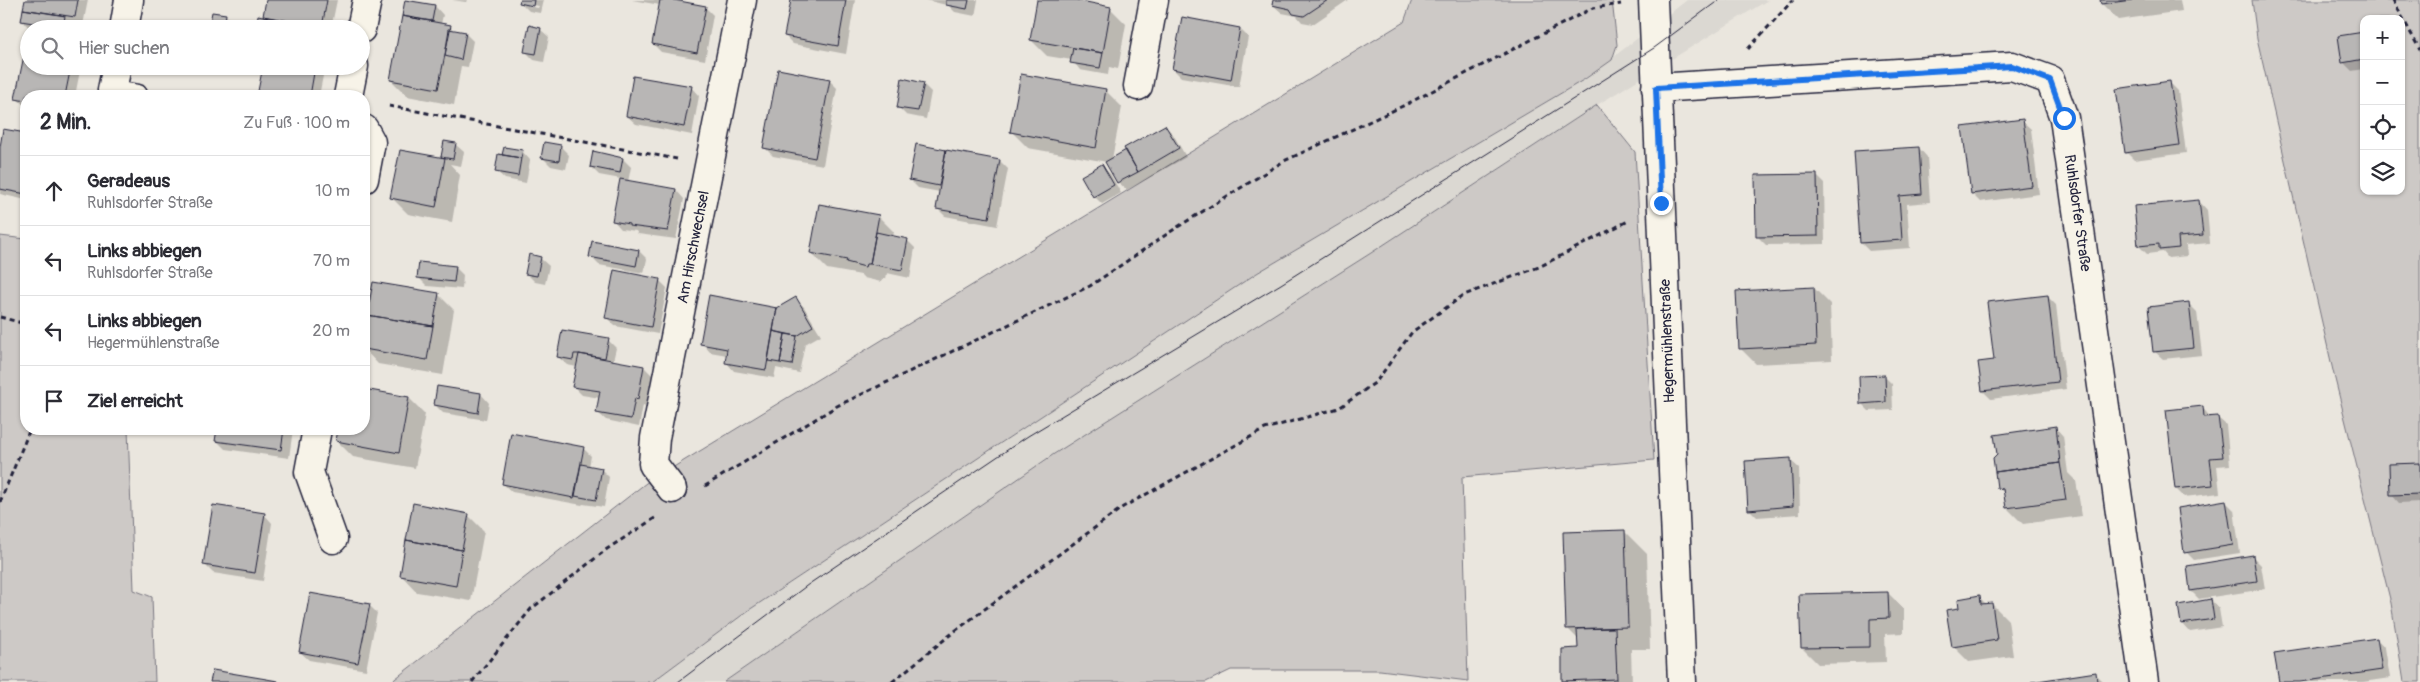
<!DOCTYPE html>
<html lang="de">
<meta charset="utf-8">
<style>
body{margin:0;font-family:Pangolin,sans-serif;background:#f7f7f7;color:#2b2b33}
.controls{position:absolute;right:15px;top:15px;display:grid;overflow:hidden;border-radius:10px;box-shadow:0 1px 4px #0004}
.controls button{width:45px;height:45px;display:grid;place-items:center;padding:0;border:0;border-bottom:1px solid #e1e1e2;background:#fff;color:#2b2b33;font:25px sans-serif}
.stop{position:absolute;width:15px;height:15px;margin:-11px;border:4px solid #1a73e8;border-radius:50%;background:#fff}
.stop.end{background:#1a73e8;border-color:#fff;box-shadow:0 1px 5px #0008}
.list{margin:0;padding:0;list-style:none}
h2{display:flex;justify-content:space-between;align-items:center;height:65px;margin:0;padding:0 20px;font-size:21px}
h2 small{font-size:16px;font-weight:400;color:#7c7c81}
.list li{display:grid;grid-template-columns:32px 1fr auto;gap:15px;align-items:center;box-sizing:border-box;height:70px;padding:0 20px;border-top:1px solid #e1e1e2}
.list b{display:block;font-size:19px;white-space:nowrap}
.list p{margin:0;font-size:16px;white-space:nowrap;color:#7c7c81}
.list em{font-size:16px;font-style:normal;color:#7c7c81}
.icon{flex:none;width:28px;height:28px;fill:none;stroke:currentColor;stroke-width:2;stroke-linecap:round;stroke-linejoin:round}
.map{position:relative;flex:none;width:2420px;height:682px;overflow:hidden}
.search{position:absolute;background:#fff;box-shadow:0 1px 4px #0004;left:20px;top:20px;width:350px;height:55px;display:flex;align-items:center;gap:12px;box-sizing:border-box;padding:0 18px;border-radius:28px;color:#7c7c81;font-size:19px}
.panel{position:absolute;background:#fff;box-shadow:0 1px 4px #0004;left:20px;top:90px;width:350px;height:345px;border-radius:20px}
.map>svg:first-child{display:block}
</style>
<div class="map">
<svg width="2420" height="682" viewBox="0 0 2420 682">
<rect width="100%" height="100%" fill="#eae6de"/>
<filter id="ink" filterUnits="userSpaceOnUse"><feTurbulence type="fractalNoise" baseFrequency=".02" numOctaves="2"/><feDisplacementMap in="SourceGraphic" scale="10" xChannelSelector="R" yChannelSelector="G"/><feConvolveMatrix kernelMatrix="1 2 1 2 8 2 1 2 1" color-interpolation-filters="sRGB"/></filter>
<g filter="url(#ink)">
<path fill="#dbd8d2" d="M1687,0H1768L1597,105L1371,253L1054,454L724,682H652L749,610L1257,273L1585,79Z"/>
<path fill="#cdc9c6" stroke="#787680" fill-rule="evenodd" d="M1412,0H1612L1617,45L1612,60L1585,79L1257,273L749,610L652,682H391L646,483L651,480L682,488L683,480L672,468L1404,22Z
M2252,0H2420V682H2404L2391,603L2334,375L2257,38ZM2364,19H2401V191H2364Z
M1597,105L1635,152L1654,460L1462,477L1468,681L1380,670H1231L1206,682H724L1054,454L1371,253Z
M0,236L26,239V429H128L134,590L152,597L155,682H0Z"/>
<path fill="#0003" fill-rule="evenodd" d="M26,0H88L83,25L73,23L72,29H31L22,21Z
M268,0H337L331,29H257L264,17Z
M452,0H467L466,2Z
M521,0H543L540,13L529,11L521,3ZM528,4L539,6L538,8L528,6Z
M632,0H667L705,7L713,15L705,60L661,52L653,44L660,5Z
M792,0H855L846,54L793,44L785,36Z
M926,0H978L975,16L955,12L946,3V5Z
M1038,0H1069L1110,8L1126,24L1118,69L1109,67L1108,75L1080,70L1072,60L1047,56L1031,40Z
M1274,0H1348L1313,24L1302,22L1297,16L1282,13L1273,5Z
M2102,0H2180L2182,11L2118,20L2102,4Z
M406,1L435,6L443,15L441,24L450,26L455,31L465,33L473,41L468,67L461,66L454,105L407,96L391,80Z
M226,16L234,24L233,29H213L211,26Z
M540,29L549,37L544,62L534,60L526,52Z
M1240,29L1248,37L1239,87L1181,77L1173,69Z
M2364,33V69L2352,71L2344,63Z
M29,38V66H81L75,96H26V107L17,99Z
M264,66L314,68L323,76L319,96H258Z
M829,80L837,88L823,165L773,156L764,147Z
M2170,83L2178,91L2186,153L2134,160L2126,152Z
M923,84L931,92L926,119L906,115L898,107Z
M691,87L699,96L692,135L636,124L627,116Z
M1106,91L1122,107L1112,159L1165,126L1173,134L1186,157L1127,190L1118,182L1107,162L1028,148L1012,132Z
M2022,121L2031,129L2039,194L1980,202L1972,194Z
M4,130L26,134V200L0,194V154Z
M455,144L464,152L461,166L450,164L460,175L452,222L408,214L392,198L401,151L446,160L443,157Z
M545,144L561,147L569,155L566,169L551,166L543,158Z
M917,146L1000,161L1008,169L997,226L945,216L937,208L940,192L918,188L910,180Z
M1919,148L1927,157L1930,202L1907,204L1910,248L1869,251L1861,243Z
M522,151L530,160L526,183L505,179L496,171Z
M623,159L631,167L628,182L676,190L684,199L676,239L638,234L636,231L621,229L613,220L621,179L599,175L591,167Z
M1102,166L1110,174L1121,193L1102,204L1094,196Z
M1816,175L1824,183L1825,244L1766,245L1758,237Z
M2199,201L2207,210L2210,243L2186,245L2187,256L2168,258L2163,252L2147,254L2139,246Z
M878,216L894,232L893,237L907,240L915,248L910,278L887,273L886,279H882L881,282L864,278L861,275L827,269L811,253Z
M639,251L647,259L644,273L599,265L591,257Z
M540,258L549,266L545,284L535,282L527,274Z
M455,267L463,275L462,289L427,286L419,278Z
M659,280L667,288L658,334L615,326L607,318Z
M374,283L438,294L454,310L443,375L378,364L364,349Z
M1814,288L1830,304L1832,360L1756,364L1740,348Z
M2047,296L2056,305L2066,389L1991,399L1983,391Z
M710,297L778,309L796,299L804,307L821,335L805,344L799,373L776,368L774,378L734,371L726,362L727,355L710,352L702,343Z
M2189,304L2197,312L2202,355L2163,359L2154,351Z
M608,340L616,348L613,361L644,367L652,375L646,406L643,405L639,427L606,420L597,412L600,398L582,395L574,387L577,367L567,365L558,357Z
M1884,376L1892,384L1893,410L1869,411L1861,403Z
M364,390L409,398L425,414L415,468L353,457L337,441L339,429H364Z
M481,394L489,403L486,420L443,413L435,405Z
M2202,407L2211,418L2217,417L2226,425L2230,465L2217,466L2220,493L2184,497L2176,489Z
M2055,427L2063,436L2068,473L2076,481L2082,516L2023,524L2007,508L2005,494L1998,487Z
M218,429H293L289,458L225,449L217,441Z
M583,448L591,456L589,467L601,469L609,477L604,507L583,504L582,505L512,492L503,484Z
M1790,460L1799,468L1800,514L1757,517L1749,509Z
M2420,465V502L2399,503L2391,494Z
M2226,502L2234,510L2240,553L2194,560L2186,552Z
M264,514L272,523L263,581L213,573L205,565Z
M468,515L484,531L471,601L417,592L401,575Z
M1625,532L1647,554L1650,649H1631L1632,682H1565L1564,680L1579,650V640L1567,628Z
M2253,557L2261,565L2265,589L2199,599L2191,591Z
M1888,593L1904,609V633L1885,634L1886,662L1818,664L1802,648Z
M1979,597L1987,605L1992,604L2008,620L2013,656L1969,662L1953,646L1961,609Z
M2211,600L2219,609L2222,627L2190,632L2182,623Z
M369,605L377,613L366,670L309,660L300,652Z
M2377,639L2385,648L2390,678L2363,682H2280Z
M2095,673L2104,682H2038Z"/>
<path fill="#b8b6b5" stroke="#22223b" d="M25,0H78L75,17L23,9Z
M266,0H327L322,27L263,16Z
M405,0L435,5L432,21L402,16Z
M520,0H534L533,6L519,3Z
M660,0H674L706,6L697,53L652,44Z
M791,0H846L838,46L784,36Z
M946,0H969L967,9L946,5Z
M1037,0H1076L1111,7L1103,53L1030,40Z
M1273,0H1328L1304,16L1293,14L1290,9L1272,5Z
M2100,0H2132L2101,4Z
M23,9L65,16L63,28L21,21Z
M212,12L226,14L224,29L209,27Z
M258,15L286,21L285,29H256Z
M402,16L451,25L438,89L390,80Z
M1182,17L1240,28L1231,80L1172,69Z
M529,25L541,28L536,54L524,52Z
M449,29L466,32L461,60L445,56Z
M2364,32V59L2342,63L2338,36Z
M28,36L29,66H71L65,96H26V101L15,99Z
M1073,48L1103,53L1100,68L1070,63Z
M263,66L315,67L310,96H257Z
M778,69L830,79L815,158L763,148Z
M1021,74L1106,89L1096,148L1010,132Z
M633,76L692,86L684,127L626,116Z
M902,78L924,83L918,111L897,108Z
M2170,81L2179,145L2125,153L2116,89Z
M2023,119L2032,186L1971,194L1962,127Z
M1165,125L1179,148L1138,172L1124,148Z
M3,129L26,133V194L0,189V147Z
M444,141L456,143L453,159L441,157Z
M544,142L561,145L559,161L541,158Z
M916,144L946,150L939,186L909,180Z
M504,147L523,150L521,158L502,155Z
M1919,147L1922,194L1899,196L1902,240L1860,243L1854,151Z
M400,150L445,158L436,207L390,198Z
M946,150L1000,160L989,218L936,209Z
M1126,150L1138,172L1117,183L1105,162Z
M593,151L623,158L620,173L590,167Z
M498,154L521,158L518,176L495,172Z
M1102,164L1114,185L1093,197L1081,176Z
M1817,174L1818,236L1756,237L1755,175Z
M620,179L676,189L668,231L629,226V224L612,221Z
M2199,200L2203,235L2178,237L2179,248L2159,250V244L2138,246L2134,206Z
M819,204L879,215L870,264H866L865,267L846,262L847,260L810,253Z
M876,232L908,239L902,270L870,264Z
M592,241L639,250L636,266L589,257Z
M529,254L541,257L537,276L525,274Z
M419,262L456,266L454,282L417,278Z
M614,270L660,279L651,327L605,318Z
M373,282L439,293L433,326L367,315Z
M1814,287L1816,345L1739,349L1736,291Z
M709,295L777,308L766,370L725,363L727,349L700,344Z
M2048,295L2058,382L1982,391L1978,362L1994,360L1987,302Z
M796,297L813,326L797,336L773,331L777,308Z
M2189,302L2194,348L2153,352L2148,307Z
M367,315L433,326L427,360L364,349Z
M562,330L609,338L605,358L579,354H574L573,360L557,357Z
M773,331L785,334L780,363L768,361Z
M785,334L797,336L792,365L780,363Z
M579,354L644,366L638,399L635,398L631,419L596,413L600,391L572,387Z
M1885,375L1886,402L1860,404L1859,376Z
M437,386L481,393L478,413L434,405Z
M364,389L409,397L399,453L336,441L338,429H364Z
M2203,406L2204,417L2218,416L2223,457L2210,458L2213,485L2175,489L2166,410Z
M2056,426L2060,463L1995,472L1993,458L1997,454L1994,435Z
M217,429H284L281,450L215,441Z
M511,433L584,447L574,498L502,484Z
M1791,458L1793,506L1748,510L1745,461Z
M2060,463L2066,500L2006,508L2003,489L1997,488L1995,472Z
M2420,463V494L2390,495L2389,464Z
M581,464L602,468L596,500L575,496Z
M2226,500L2233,545L2184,553L2178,508Z
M413,503L469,514L462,550L406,540Z
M213,505L265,513L255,573L203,565Z
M1625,530L1628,627L1566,629L1563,532Z
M406,540L462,550L456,586L400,576Z
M2253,555L2257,581L2190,591L2187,566Z
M1888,592L1889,618L1870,619V647L1801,648L1799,594Z
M310,593L370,604L358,663L299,652Z
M1980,595L1981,604L1992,603L1997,640L1952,647L1946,610L1959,608L1958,599Z
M2211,599L2214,619L2181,624L2178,605Z
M1615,628L1617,679L1562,681V649L1578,648L1577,629Z
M2377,638L2382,670L2300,682H2279L2274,653Z
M213,670L278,681V682H210Z
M2096,672L2097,682H2031Z"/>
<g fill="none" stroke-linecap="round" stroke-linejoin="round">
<defs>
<path id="lane" d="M112,90L138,94"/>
<path id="street" d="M1653,0L1682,682
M124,29L129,0
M361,29L367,0
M1138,86L1154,0
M1656,88L2012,66L2050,80L2064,118L2144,682
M112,90L117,66
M348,96L354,66
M364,129L371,142L364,179
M317,429L309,472L333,539
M672,489L653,464L655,438L742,0"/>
</defs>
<use href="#lane" stroke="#22223b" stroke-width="21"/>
<use href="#street" stroke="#22223b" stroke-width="31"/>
<path stroke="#22223b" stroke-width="3" stroke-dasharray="5 4" stroke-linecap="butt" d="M2393,0L2420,50
M1748,49L1793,0
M389,106L677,159
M0,317L26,324
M705,486L837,406L1090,286L1176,228L1284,161L1405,105L1593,8L1621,4
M0,502L30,429
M472,682L531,609L607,549L655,518
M892,682L955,631L1123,507L1265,429L1339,408L1376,382L1412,332L1464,295L1539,267L1630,220"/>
<use href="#lane" stroke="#f7f3e8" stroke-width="18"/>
<use href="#street" stroke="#f7f3e8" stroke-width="28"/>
<path stroke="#22223b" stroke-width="1" d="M678,682L809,584L1028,436L1281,284L1654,48L1719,0"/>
</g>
</g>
<g fill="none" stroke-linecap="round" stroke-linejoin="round" filter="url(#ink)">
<path stroke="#1a73e8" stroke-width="6" d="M1661,203L1656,88L2012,66L2050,80L2064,118"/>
</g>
<g text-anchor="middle" stroke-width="5" stroke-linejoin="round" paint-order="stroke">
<g font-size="15" fill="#22223b" stroke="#f7f3e8">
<text transform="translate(2078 213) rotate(82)" y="5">Ruhlsdorfer Straße</text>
<text transform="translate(693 247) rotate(-79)" y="5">Am Hirschwechsel</text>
<text transform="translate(1667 341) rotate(-92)" y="5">Hegermühlenstraße</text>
</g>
</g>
</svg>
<div class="controls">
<button>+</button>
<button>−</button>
<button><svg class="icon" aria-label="locate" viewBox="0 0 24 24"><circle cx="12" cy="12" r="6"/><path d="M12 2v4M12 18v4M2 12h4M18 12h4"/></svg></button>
<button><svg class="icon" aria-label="layers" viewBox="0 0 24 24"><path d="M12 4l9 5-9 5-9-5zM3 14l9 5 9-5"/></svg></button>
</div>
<div class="stop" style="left:2064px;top:118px"></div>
<div class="stop end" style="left:1661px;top:203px"></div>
<div class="search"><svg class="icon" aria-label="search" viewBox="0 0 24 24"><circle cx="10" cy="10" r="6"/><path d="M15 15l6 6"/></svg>Hier suchen</div>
<section class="panel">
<h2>2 Min.<small>Zu Fuß · 100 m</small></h2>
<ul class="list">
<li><svg class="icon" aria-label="ahead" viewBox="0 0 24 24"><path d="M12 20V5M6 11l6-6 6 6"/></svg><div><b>Geradeaus</b><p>Ruhlsdorfer Straße</p></div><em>10 m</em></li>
<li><svg class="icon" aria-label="left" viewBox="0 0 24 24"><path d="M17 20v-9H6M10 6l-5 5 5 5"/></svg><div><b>Links abbiegen</b><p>Ruhlsdorfer Straße</p></div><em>70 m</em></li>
<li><svg class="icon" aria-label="left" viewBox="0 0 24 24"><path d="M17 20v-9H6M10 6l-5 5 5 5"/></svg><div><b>Links abbiegen</b><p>Hegermühlenstraße</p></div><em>20 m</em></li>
<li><svg class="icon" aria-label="arrive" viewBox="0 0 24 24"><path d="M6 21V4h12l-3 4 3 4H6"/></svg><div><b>Ziel erreicht</b></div></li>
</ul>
</section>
</div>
